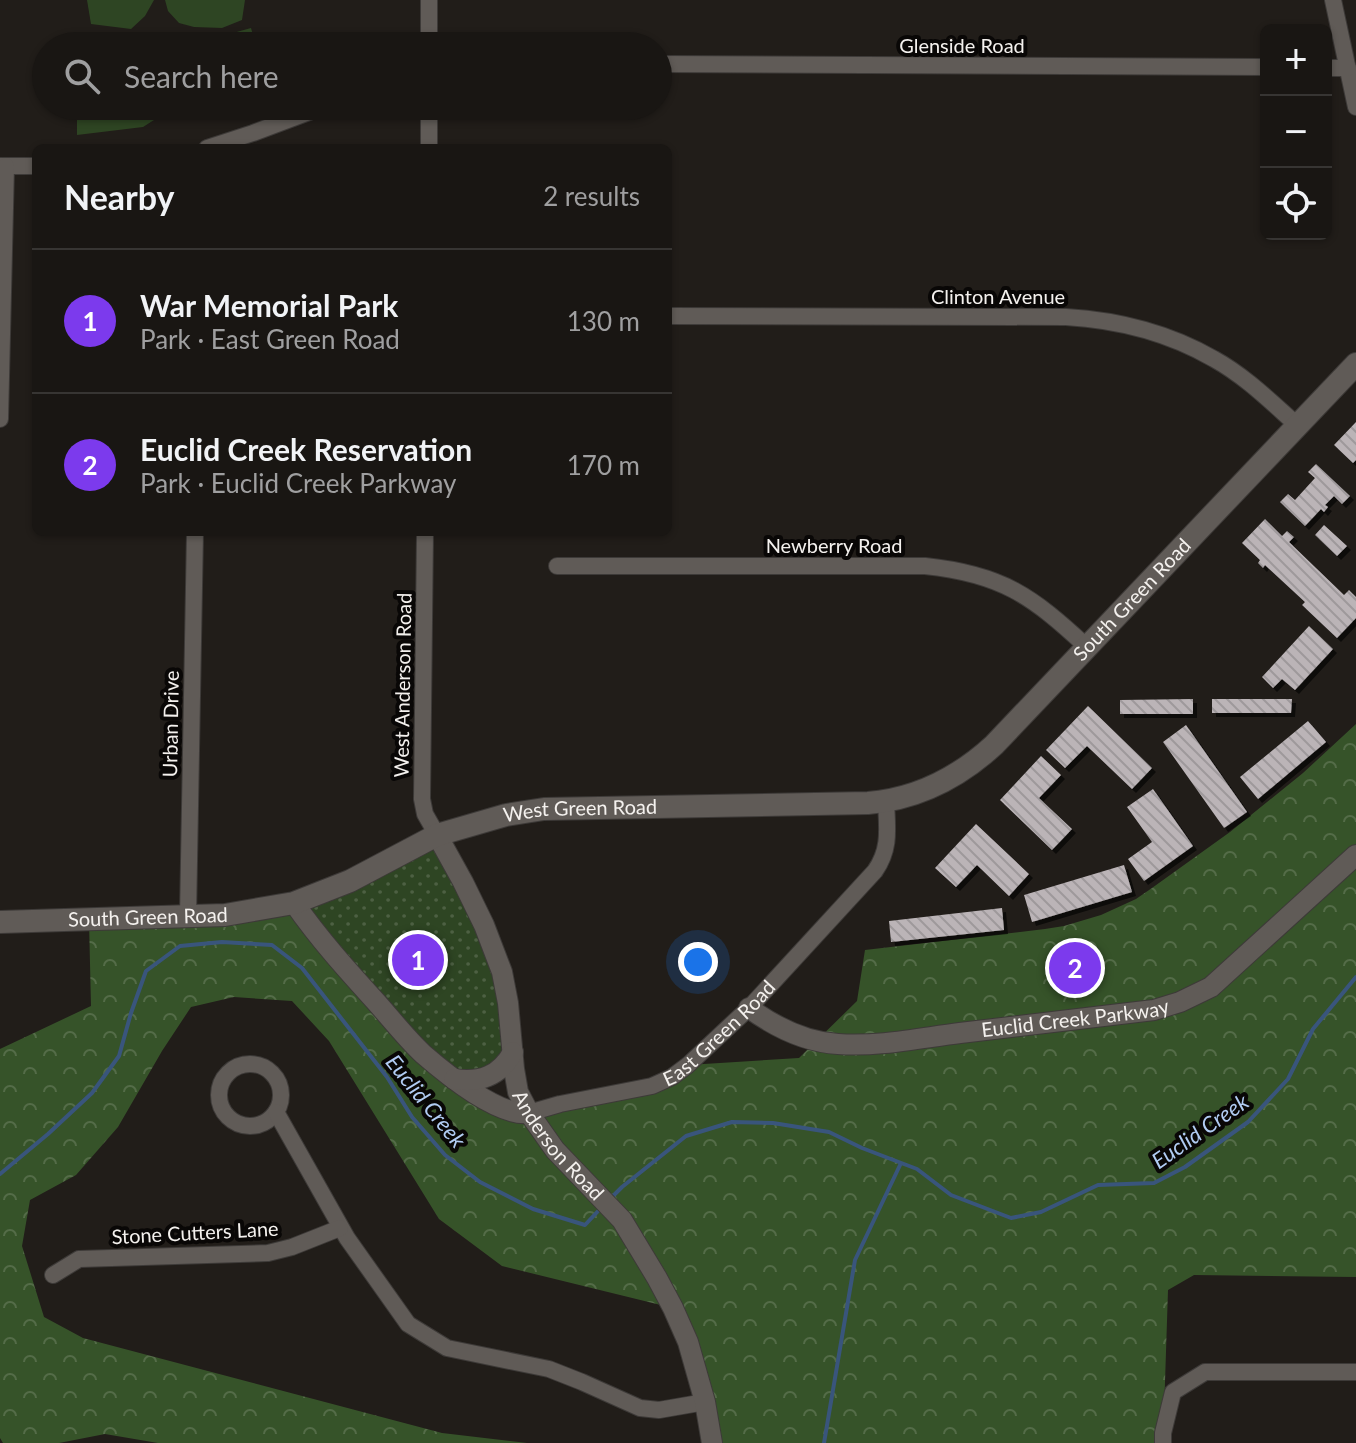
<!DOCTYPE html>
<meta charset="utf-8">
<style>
body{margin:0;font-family:Lato,sans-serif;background:#262321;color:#f1f3f6}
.controls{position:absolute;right:24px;top:24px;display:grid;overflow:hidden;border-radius:12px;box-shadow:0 2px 6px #0004}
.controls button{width:72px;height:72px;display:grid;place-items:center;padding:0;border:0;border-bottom:2px solid #373533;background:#191613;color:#f1f3f6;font:40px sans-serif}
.you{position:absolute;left:698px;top:962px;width:28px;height:28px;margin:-20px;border:6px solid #fff;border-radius:50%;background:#1a73e8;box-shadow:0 0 0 12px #1a73e833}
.badge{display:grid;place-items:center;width:52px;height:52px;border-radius:50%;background:#7c3aed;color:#fff;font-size:26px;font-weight:700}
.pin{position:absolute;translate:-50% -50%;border:4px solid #fff;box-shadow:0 2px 8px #0006}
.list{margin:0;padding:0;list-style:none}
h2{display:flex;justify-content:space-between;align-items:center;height:104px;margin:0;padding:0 32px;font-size:34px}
h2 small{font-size:26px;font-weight:400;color:#9f9fa0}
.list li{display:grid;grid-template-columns:52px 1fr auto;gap:24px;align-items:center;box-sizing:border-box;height:144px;padding:0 32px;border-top:2px solid #373533}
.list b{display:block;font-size:30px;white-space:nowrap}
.list p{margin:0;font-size:26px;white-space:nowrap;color:#9f9fa0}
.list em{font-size:26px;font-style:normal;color:#9f9fa0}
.icon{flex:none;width:44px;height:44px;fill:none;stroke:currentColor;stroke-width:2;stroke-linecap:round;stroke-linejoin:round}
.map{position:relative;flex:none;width:1356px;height:1443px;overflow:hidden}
.search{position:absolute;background:#191613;box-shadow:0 2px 6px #0004;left:32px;top:32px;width:640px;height:88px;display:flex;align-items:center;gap:20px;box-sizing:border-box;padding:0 28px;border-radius:44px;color:#9f9fa0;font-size:30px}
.panel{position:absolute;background:#191613;box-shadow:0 2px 6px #0004;left:32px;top:144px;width:640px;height:392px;border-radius:12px}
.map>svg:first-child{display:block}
</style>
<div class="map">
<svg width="1356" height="1443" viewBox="0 0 1356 1443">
<defs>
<pattern id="grass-dots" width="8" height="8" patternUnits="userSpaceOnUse" patternTransform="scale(2)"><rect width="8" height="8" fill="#2e4523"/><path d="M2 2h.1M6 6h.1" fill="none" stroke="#4d6043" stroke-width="1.8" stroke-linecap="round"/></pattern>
<pattern id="forest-crowns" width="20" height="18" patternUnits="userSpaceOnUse" patternTransform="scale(2)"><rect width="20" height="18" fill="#365329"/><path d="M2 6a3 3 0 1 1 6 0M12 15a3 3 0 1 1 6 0" fill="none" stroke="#546c48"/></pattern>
<pattern id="building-back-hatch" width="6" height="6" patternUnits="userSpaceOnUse" patternTransform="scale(2)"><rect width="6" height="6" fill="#bbb4b7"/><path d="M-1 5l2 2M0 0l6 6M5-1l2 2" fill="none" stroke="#9e999b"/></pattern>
<filter id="shadow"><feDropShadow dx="4" dy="4" stdDeviation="0" flood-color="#0009"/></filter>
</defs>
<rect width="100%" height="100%" fill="#211d19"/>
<path fill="url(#grass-dots)" d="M437,835L492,943L507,1063L454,1079L294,903Z"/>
<path fill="url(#forest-crowns)" d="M1356,724V1277L1194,1275L1168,1290L1163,1443H706L673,1308L502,1266L439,1219L329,1041L292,1001L234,997L191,1007L162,1051L118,1127L76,1175L30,1200L22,1246L44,1317L83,1338L442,1433L527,1443H158L105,1434L59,1443H3L0,1438V1049L91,1006L89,920L294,903L422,1052L499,1107L609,1096L688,1065L799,1058L857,1001L865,950L1045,929L1064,926L1101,915L1136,899L1152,888L1230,832L1303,773Z"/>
<path fill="#2e4523" d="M87,0H154L145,16L131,29L91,24Z
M165,0H245L242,20L222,28L194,27L179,23L168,11Z
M251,28L256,46H211L233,33Z
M77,106H165V113L143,127L77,135Z"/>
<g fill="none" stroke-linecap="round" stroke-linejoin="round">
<path stroke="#39557c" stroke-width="4" d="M0,1174L48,1134L92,1093L119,1056L131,1013L146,971L180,946L222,942L272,945L302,968L387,1077L412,1117L445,1155L480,1182L533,1209L585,1225L600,1209
M609,1200L622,1187L686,1136L732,1122L773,1123L829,1132L862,1148L917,1169L951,1195L1011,1218L1041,1212L1098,1185L1154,1183L1185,1167L1248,1122L1288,1079L1313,1029L1356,977
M824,1443L855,1260L901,1163"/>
</g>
<path fill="url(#building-back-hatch)" filter="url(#shadow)" d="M1356,422V460L1353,463L1334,445Z
M1316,464L1350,496L1342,504L1334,496L1325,505L1328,507L1324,512L1321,509L1305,526L1280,502L1288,494L1295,500L1315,478L1308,472Z
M1265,519L1282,536L1287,531L1294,537L1289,542L1344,595L1349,590L1356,597V618L1337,638L1302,605L1305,602L1265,565L1263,568L1258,563L1260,560L1242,543Z
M1324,525L1347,546L1337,556L1315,535Z
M1309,626L1333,649L1295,690L1282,679L1273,688L1262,677Z
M1193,699V714H1120V700Z
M1212,699H1292L1291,713H1212Z
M1088,706L1152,768L1132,789L1087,746L1065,768L1046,750Z
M1308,721L1326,742L1258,799L1240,777Z
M1186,725L1247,812L1224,828L1163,742Z
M1041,756L1061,775L1039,798L1072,829L1052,850L1000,800Z
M1153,789L1193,846L1144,881L1128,859L1152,842L1127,807Z
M976,824L1029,874L1009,896L977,865L956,887L935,868Z
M1124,865L1132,892L1032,922L1024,895Z
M1002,908L1004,930L891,942L889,921Z"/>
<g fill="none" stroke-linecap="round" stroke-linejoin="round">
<defs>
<g id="minor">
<path d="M429,0V46"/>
<path d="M1333,0L1356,107"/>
<path d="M658,64L1266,67"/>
<path d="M1326,68H1348"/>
<path d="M207,148L253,133L325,106"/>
<path d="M429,148V106"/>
<path d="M0,166H36"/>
<path d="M668,316L1066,317C1117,320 1169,333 1214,359C1245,376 1271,402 1297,425"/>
<path d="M0,419L6,166"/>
<path d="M425,532L422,799L425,814L437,835"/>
<path d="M557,566H925C1002,574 1032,596 1087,647"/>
<path d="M188,916L195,532"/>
<circle cx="250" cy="1095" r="31"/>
<path d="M276,1112L347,1238L408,1324L447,1348L549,1369L582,1382L640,1408L659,1410L705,1402"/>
<path id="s1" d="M529,1113L560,1104L652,1086L672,1077L688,1065L749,1008L875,871C891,848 887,828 886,801"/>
<path d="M53,1275L79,1259L268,1253L292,1247L340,1228"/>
<path d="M1163,1443V1433L1173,1392L1205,1372H1356"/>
</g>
<g id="tertiary">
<path id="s2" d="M437,835L463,882L484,925L502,972L508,1003L514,1069L518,1092L529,1113L555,1150L622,1220L657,1278L673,1308L688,1342L705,1402L712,1443"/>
<path d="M294,903C319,939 348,971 377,1003C392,1020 407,1039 423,1054C446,1074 499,1117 529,1113"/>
<path id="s3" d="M749,1008C775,1027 805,1042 838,1044C879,1047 920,1038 960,1033C1025,1025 1089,1018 1154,1010L1180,1002L1211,987L1356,855"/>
<path d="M454,1079C480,1083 500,1076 513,1052"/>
</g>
<g id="secondary">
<path id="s4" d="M0,922L225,915L294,903L350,881L437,835L506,815L544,809L868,803C918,799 958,778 994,745L1356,364"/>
</g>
</defs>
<use href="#minor" stroke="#3d3a38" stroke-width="18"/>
<use href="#tertiary" stroke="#3d3a38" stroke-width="22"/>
<use href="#secondary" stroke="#3d3a38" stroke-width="24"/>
<use href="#minor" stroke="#605b57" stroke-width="16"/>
<use href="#tertiary" stroke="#605b57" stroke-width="20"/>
<use href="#secondary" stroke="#605b57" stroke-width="22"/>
</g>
<g text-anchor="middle" stroke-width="8" stroke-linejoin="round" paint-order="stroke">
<g font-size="20" fill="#f4f1ee" stroke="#090706">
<text x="962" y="53">Glenside Road</text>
<text x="998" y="304">Clinton Avenue</text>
<text x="834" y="553">Newberry Road</text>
<text dy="7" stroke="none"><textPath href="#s4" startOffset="1230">South Green Road</textPath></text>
<text transform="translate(403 685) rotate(-89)" y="7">West Anderson Road</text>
<text transform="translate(171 724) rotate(-89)" y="7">Urban Drive</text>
<text dy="7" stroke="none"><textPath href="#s4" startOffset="600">West Green Road</textPath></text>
<text dy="7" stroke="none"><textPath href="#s4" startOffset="148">South Green Road</textPath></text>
<text dy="7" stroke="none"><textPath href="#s3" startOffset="336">Euclid Creek Parkway</textPath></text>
<text dy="7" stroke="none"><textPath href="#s1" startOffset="212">East Green Road</textPath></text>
<text dy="7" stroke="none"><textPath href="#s2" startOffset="340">Anderson Road</textPath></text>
<text transform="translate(195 1233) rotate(-3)" y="7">Stone Cutters Lane</text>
</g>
<g font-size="22" font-style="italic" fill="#b1ccf3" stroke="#090706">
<text transform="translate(426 1101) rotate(51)" y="8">Euclid Creek</text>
<text transform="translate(1200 1131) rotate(-35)" y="8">Euclid Creek</text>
</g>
</g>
</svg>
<div class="controls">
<button>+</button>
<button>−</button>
<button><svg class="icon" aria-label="locate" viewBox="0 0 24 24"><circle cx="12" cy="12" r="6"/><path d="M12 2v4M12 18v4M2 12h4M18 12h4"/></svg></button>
</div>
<div class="you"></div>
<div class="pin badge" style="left:418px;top:960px">1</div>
<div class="pin badge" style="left:1075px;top:968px">2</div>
<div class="search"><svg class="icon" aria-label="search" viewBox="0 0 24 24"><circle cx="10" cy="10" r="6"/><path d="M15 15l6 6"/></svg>Search here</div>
<section class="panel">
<h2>Nearby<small>2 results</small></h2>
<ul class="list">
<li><span class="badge">1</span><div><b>War Memorial Park</b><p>Park · East Green Road</p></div><em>130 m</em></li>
<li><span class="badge">2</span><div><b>Euclid Creek Reservation</b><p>Park · Euclid Creek Parkway</p></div><em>170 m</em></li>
</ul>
</section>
</div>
